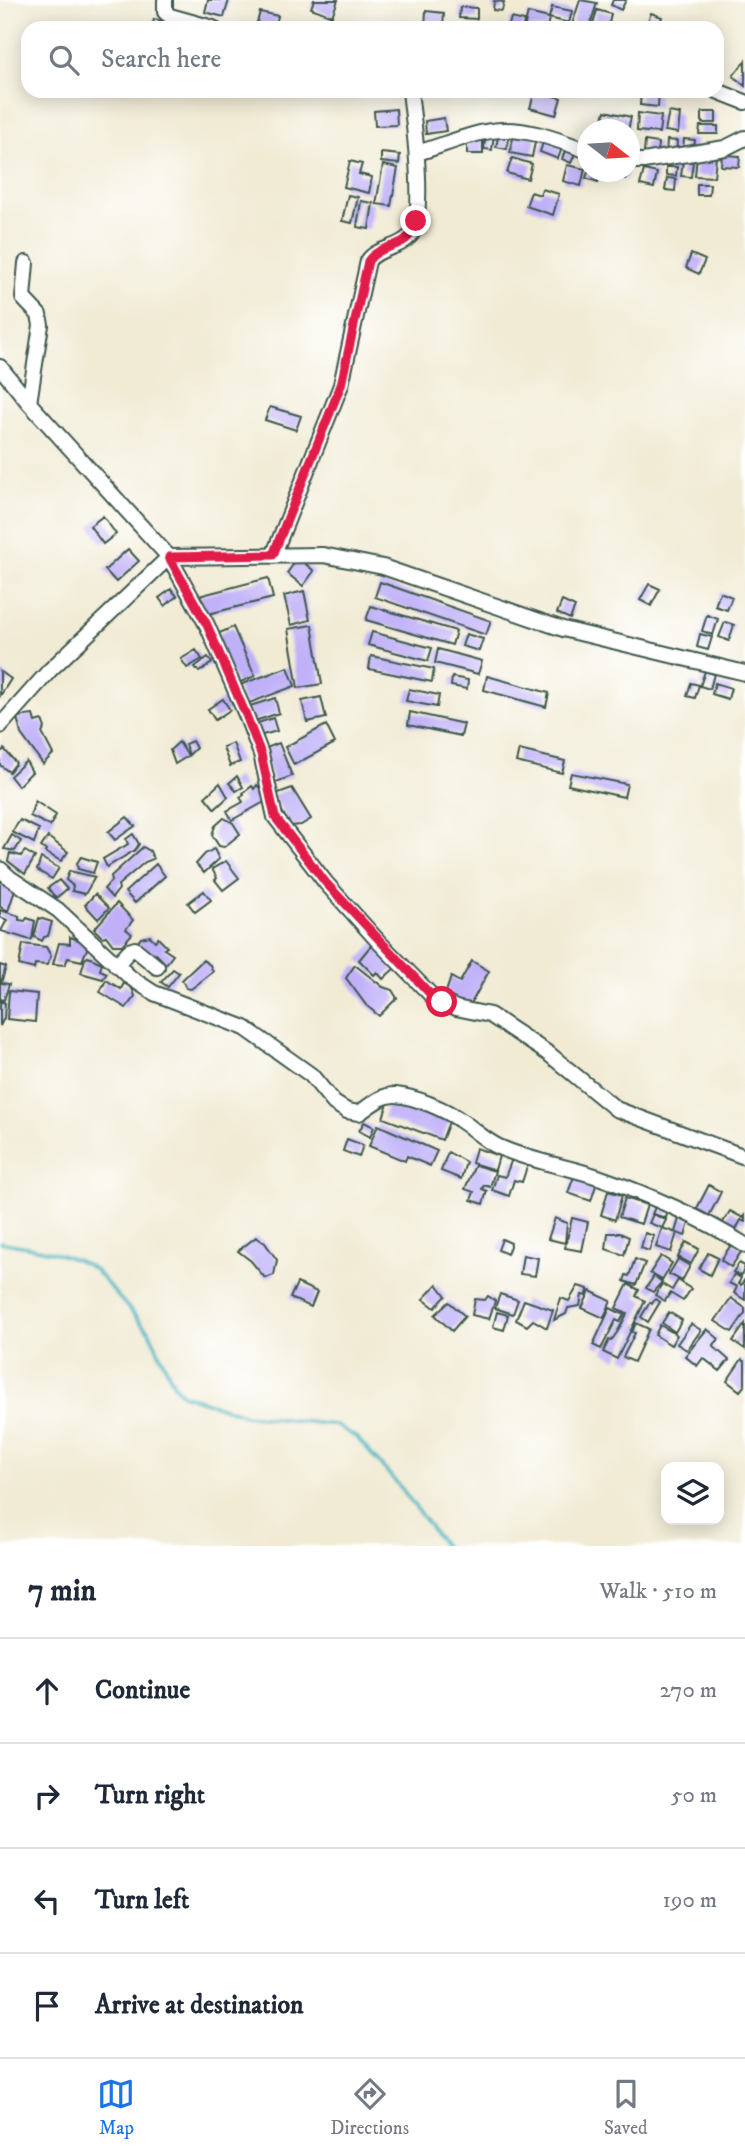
<!DOCTYPE html>
<meta charset="utf-8">
<style>
body{margin:0;font-family:"IM FELL DW Pica",serif;background:#f6f6f7;color:#1f2937}
.controls{position:absolute;right:21px;bottom:21px;display:grid;overflow:hidden;border-radius:14px;box-shadow:0 4px 18px #0003}
.controls button{width:63px;height:63px;display:grid;place-items:center;padding:0;border:0;border-bottom:2px solid #e0e1e3;background:#fff;color:#1f2937;font:35px sans-serif}
.compass{position:absolute;left:577px;top:119px;width:63px;height:63px;border-radius:50%;background:#fff;box-shadow:0 4px 18px #0003;rotate:107deg}
.stop{position:absolute;width:21px;height:21px;margin:-16px;border:5px solid #e11d48;border-radius:50%;background:#fff}
.stop.end{background:#e11d48;border-color:#fff;box-shadow:0 2px 7px #0008}
.list{margin:0;padding:0;list-style:none}
h2{display:flex;justify-content:space-between;align-items:center;height:91px;margin:0;padding:0 28px;font-size:30px}
h2 small{font-size:23px;font-weight:400;color:#747a83}
.list li{display:grid;grid-template-columns:46px 1fr auto;gap:21px;align-items:center;box-sizing:border-box;height:105px;padding:0 28px;border-top:2px solid #e0e1e3}
.list b{display:block;font-size:26px;white-space:nowrap}
.list em{font-size:23px;font-style:normal;color:#747a83}
.icon{flex:none;width:38px;height:38px;fill:none;stroke:currentColor;stroke-width:2;stroke-linecap:round;stroke-linejoin:round}
.map{position:relative;flex:none;width:745px;height:1546px;overflow:hidden}
.search{position:absolute;background:#fff;box-shadow:0 4px 18px #0003;left:21px;right:21px;top:21px;height:77px;display:flex;align-items:center;gap:18px;box-sizing:border-box;padding:0 24px;border-radius:21px;color:#747a83;font-size:26px}
.sheet{height:511px;background:#fff}
nav{display:flex;justify-content:space-around;align-items:center;box-sizing:border-box;height:98px;border-top:2px solid #e0e1e3;background:#fff;font-size:19px;color:#747a83}
nav a{display:grid;justify-items:center;gap:4px}
nav .on{color:#1a73e8}
.map>svg:first-child{display:block}
</style>
<div class="map">
<svg width="745" height="1546" viewBox="0 0 745 1546">
<rect width="100%" height="100%" fill="#fff"/>
<filter id="ink" filterUnits="userSpaceOnUse"><feTurbulence type="fractalNoise" baseFrequency=".0143" numOctaves="2"/><feDisplacementMap in="SourceGraphic" scale="14" xChannelSelector="R" yChannelSelector="G"/><feConvolveMatrix kernelMatrix="1 2 1 2 8 2 1 2 1" color-interpolation-filters="sRGB"/></filter>
<filter id="wash" filterUnits="userSpaceOnUse"><feTurbulence type="fractalNoise" baseFrequency=".00686" numOctaves="4" result="noise"/><feDisplacementMap in="SourceGraphic" scale="28" xChannelSelector="R" yChannelSelector="G"/><feGaussianBlur stdDeviation="1.57" result="paint"/><feColorMatrix in="noise" values="0 0 0 0 0 0 0 0 0 0 0 0 0 0 0 0 0 1.4 0 .05"/><feComposite in="paint" operator="in"/></filter>
<g filter="url(#wash)">
<rect width="100%" height="100%" fill="#f1ebd4"/>
<g fill="none" stroke-linecap="round" stroke-linejoin="round">
<path stroke="#44b1c0" stroke-width="3.5" d="M0,1242C31,1248 66,1252 94,1269L150,1333L174,1385L182,1394L245,1415L336,1425L357,1438L402,1489L444,1546"/>
</g>
<g id="blocks">
<path fill="#bfb0f8" d="M208,0H229L224,17L205,12Z
M314,0H338L332,16L311,8Z
M580,0L597,3L589,28L572,25Z
M613,0H626L621,10L611,5Z
M494,1L504,2L502,11L493,10Z
M460,7L477,8V19L459,18Z
M552,7L572,11L569,23L549,18Z
M597,10L611,14L608,28H592Z
M426,11L444,13L443,28L425,27Z
M260,12L278,16L275,28L256,26Z
M528,13L549,18L547,28H524Z
M651,13L662,17L658,28H645Z
M511,18L524,21L523,28H508Z
M154,19L167,22L166,28H152Z
M745,61V86L733,76Z
M535,91L561,98L556,115L530,108Z
M641,91H659L658,107L640,105Z
M396,109L397,125L375,126L374,111Z
M605,111L631,117L628,130L601,128Z
M669,112L680,114L678,133L665,131Z
M702,112H716V123H702Z
M638,113L661,116L659,133L637,131Z
M444,118L446,131L426,134L425,121Z
M700,126H718V134H699Z
M486,133L494,134L492,150L484,149Z
M499,133L509,134L507,149L496,147Z
M514,133L536,137L532,157L510,153Z
M544,139L563,145L558,159L540,152Z
M684,139L695,140L694,152L683,151Z
M467,140H483V154H467Z
M667,140L677,141L676,156L666,155Z
M645,141L658,143L657,154L644,153Z
M566,148L576,152L571,163L562,159Z
M381,153L400,155L399,164L381,162Z
M722,155L740,156L739,167L721,166Z
M697,156L716,157L714,177L695,176Z
M512,158L532,164L528,179L507,173Z
M350,161L362,164L359,174L372,177L369,193L344,187Z
M683,161L693,162L691,177L681,176Z
M383,165L398,168L391,206L376,204Z
M567,165L585,169L581,186L563,181Z
M666,167H677L676,176L666,175Z
M644,170L657,173L654,188L640,185Z
M588,172L600,174L598,182L586,178Z
M616,172H628L626,179L615,177Z
M667,178L676,179L675,191L665,190Z
M697,184H710L709,195H697Z
M542,189L559,194L553,215L526,206L531,192L540,195Z
M348,195L358,197L352,223L342,221Z
M361,201L373,203L369,229L357,227Z
M691,254L705,260L699,274L686,268Z
M270,407L301,416L296,430L265,420Z
M103,516L116,534L103,544L90,526Z
M128,549L139,561L116,582L105,570Z
M298,558L314,571L303,586L287,573Z
M268,578L273,598L204,615L199,596Z
M380,582L491,621L486,635L375,597Z
M649,584L660,589L651,606L640,600Z
M171,589L177,596L165,606L159,598Z
M304,591L310,620L291,625L284,596Z
M720,592L732,597L727,610L715,606Z
M562,601L575,607L570,619L557,613Z
M371,606L456,631L452,645L366,620Z
M707,615L718,619L713,635L702,631Z
M725,622L734,625L729,641L719,637Z
M312,625L322,684L298,688L288,629Z
M233,627L255,676L236,684L215,635Z
M372,632L432,648L428,661L368,645Z
M466,634L483,639L479,651L462,646Z
M700,634L712,637L708,650L697,647Z
M438,649L482,661L478,674L435,663Z
M196,650L202,659L187,668L181,659Z
M371,656L434,669L432,682L369,669Z
M208,657L212,663L199,672L195,667Z
M288,667L295,686L244,705L237,686Z
M0,671L11,679L0,696Z
M705,671L714,674L710,689L700,686Z
M487,676L549,693L546,707L484,690Z
M452,677L468,680L467,689L451,686Z
M691,683L699,685L695,698L687,696Z
M715,683L731,688L728,699L712,694Z
M409,689L439,695L437,707L406,701Z
M321,697L326,718L307,722L302,701Z
M275,698L279,713L252,722L247,707Z
M223,699L230,710L215,720L208,709Z
M410,712L464,724L461,736L408,725Z
M33,715L35,722L42,720L45,728L42,733L53,754L43,764L21,734L17,717Z
M273,718L277,731L259,736L255,724Z
M326,725L335,743L294,765L285,747Z
M192,741L196,748L189,755L185,744Z
M179,742L188,756L175,764L170,750Z
M233,743L240,762L230,766L223,747Z
M279,743L292,776L274,783L261,750Z
M4,749L16,763L9,772L0,765V753Z
M519,750L565,761L562,773L516,762Z
M26,761L32,772L18,786L10,776Z
M571,773L627,784L624,797L568,785Z
M237,776L243,787L236,791L229,783Z
M220,783L228,797L215,809L205,797Z
M257,785L264,793L266,801L232,820L227,811L243,802L240,797L244,795L243,793L252,786L254,789Z
M292,788L311,819L301,825L290,826L273,795Z
M35,801L56,815L50,826L30,816Z
M127,817L135,826L115,840L108,832Z
M224,818L233,823L240,834L224,847L219,846L212,835L215,826Z
M20,820L39,829L34,843L12,832Z
M133,834L139,844L135,850L107,867L103,859L128,844L126,839Z
M12,835L21,841L15,851L4,849Z
M48,837L68,852L61,861L45,852L46,850L41,847Z
M143,847L150,851L153,859L145,862L118,885L119,889L112,898L104,889L112,880L111,876Z
M214,849L219,859L204,873L196,864L205,854Z
M25,851L35,857L25,874L8,861L10,853L21,856Z
M81,857L97,862L93,873L78,869L77,863Z
M41,858L59,868L52,879L37,870Z
M226,861L239,878L223,890L215,880L217,878L212,869Z
M156,864L165,876L135,903L125,892Z
M69,871L95,877L85,894L72,891L73,886L66,880Z
M59,880L67,889L56,898L48,888Z
M0,881L15,890L8,911L0,907Z
M204,891L211,900L195,912L188,903Z
M95,894L109,908L98,919L85,905Z
M117,903L133,920L126,929L132,934L122,945H113L106,936L102,937L94,929Z
M0,910L19,916V920L25,921L27,918L35,921L32,939L30,940L1,931L7,920L0,917Z
M39,918L52,922L48,936L44,937L42,941L34,937Z
M150,936L155,941L158,938L167,947L164,949L173,955L166,964L156,954L152,958L138,942L141,938Z
M70,937L89,944L82,961L68,958L65,965L53,964L59,943L70,944Z
M373,943L396,967L383,979L377,972L374,975L359,960Z
M23,944L46,947L51,956L47,965L35,964L34,969L19,965Z
M88,957L102,963L100,970L107,973L103,979L81,973L85,959Z
M203,960L210,965L213,972L191,989L186,988L182,980Z
M472,961L489,971L469,1007L444,998L451,977L460,982Z
M0,965L6,967L1,983L9,984L4,1000L0,999Z
M355,965L383,987L392,990L397,998L379,1016L366,1005L346,978Z
M173,969L179,973L168,987L161,982Z
M106,980L121,989L124,983L132,988L135,996L126,1008L100,992Z
M9,991L37,994L35,1022L7,1019Z
M0,1001L5,1003L4,1018L0,1026Z
M390,1097L450,1119L442,1140L383,1118Z
M364,1122L374,1127L370,1137L359,1131Z
M378,1125L437,1151L430,1166L407,1156L405,1161L369,1146Z
M347,1139L363,1145L359,1157L343,1151Z
M476,1148L499,1156L495,1170L472,1163Z
M448,1152L466,1162L461,1179L441,1171Z
M512,1159L528,1164L522,1182L514,1180L509,1196L492,1190L497,1175L505,1177Z
M475,1165L495,1171L490,1187L484,1185L482,1189L487,1191L483,1204L471,1200L474,1192L465,1189Z
M575,1174L597,1182L591,1201L568,1193Z
M709,1185L721,1192L707,1220L694,1214Z
M608,1191L622,1195L615,1220L601,1215Z
M625,1198L647,1205L641,1224L619,1217Z
M655,1207L668,1211L666,1218L652,1214Z
M730,1211L743,1218L745,1214V1222L741,1220L733,1235L720,1227Z
M653,1214L666,1220L662,1228L649,1223Z
M680,1216L690,1220L685,1236L675,1232Z
M555,1218L567,1223L565,1243L548,1239Z
M572,1218L588,1222L582,1251L565,1248Z
M662,1228L677,1233L671,1252L656,1247Z
M608,1233H620L629,1237L624,1255L606,1249Z
M645,1233L654,1236L649,1251L641,1248Z
M256,1237L265,1243L277,1260L274,1275L265,1278L251,1261L238,1251Z
M502,1239L511,1243L507,1254L498,1250Z
M686,1242L699,1249L691,1264L678,1257Z
M733,1242L743,1249L731,1267L721,1260Z
M708,1253L718,1258L710,1275L699,1269Z
M523,1255L538,1258L535,1276L520,1274Z
M661,1256L672,1263L662,1280L650,1273Z
M635,1259L645,1263L636,1285L624,1281L626,1275L629,1276Z
M678,1259L690,1266L682,1281L669,1274Z
M739,1263L745,1266L741,1276L733,1272Z
M734,1274L741,1278L738,1284L741,1285L745,1279V1300L734,1293L737,1287L729,1283Z
M654,1276L662,1282L653,1292L646,1288Z
M678,1280L691,1289L683,1301L670,1293L665,1301L655,1295L662,1284L672,1290Z
M297,1283L317,1292L311,1307L290,1298Z
M437,1284L446,1296L435,1308L423,1299Z
M628,1284L639,1290L636,1296L645,1301L617,1359L603,1352L609,1340L611,1341L618,1331L627,1314L616,1308Z
M578,1286L588,1289L587,1296L582,1295L580,1306L568,1308L566,1314L554,1320L561,1298L569,1301Z
M590,1291L611,1301L604,1318L582,1308Z
M500,1294L518,1300L513,1314L495,1308Z
M488,1296L495,1301L489,1319L472,1315L475,1299L485,1300Z
M731,1298L745,1308V1313L732,1332L715,1321Z
M655,1299L660,1302L648,1322L641,1317L650,1302L652,1304Z
M524,1300L553,1310L547,1328L533,1320L527,1326L516,1320Z
M449,1302L465,1316L452,1331L435,1315Z
M610,1308L624,1315L620,1322L616,1320L601,1349L593,1345Z
M497,1312L508,1315L504,1330L493,1327Z
M669,1312L682,1320L675,1332L662,1323Z
M636,1323L649,1329L634,1362L623,1357L635,1333L632,1332Z
M691,1324L701,1330L687,1350L677,1344Z
M745,1324V1349L733,1341Z
M660,1325L677,1335L671,1345L655,1335Z
M707,1329L719,1339L713,1346L729,1360L720,1371L703,1358L697,1366L685,1356Z
M742,1359L745,1362V1385L740,1391L727,1381Z"/>
</g>
</g>
<g filter="url(#ink)">
<use href="#blocks" fill-opacity="0" stroke="#3e574c" stroke-width="2"/>
<g fill="none" stroke-linecap="round" stroke-linejoin="round">
<defs>
<path id="minor" d="M165,0V12L170,16L213,28
M717,91L745,102
M417,153C445,145 474,131 502,130C532,129 560,141 588,151
M630,161H643L725,148L745,138
M26,263L23,298L39,315L41,325L29,403
M0,367L29,403L169,557L323,555L383,567L563,629L745,673
M273,556L341,385L368,261C378,247 398,249 410,236C427,218 413,118 410,91
M0,726L50,670L169,557L207,625L246,715L261,754L275,817L326,883L378,941L433,997L456,1008L490,1015L549,1054L616,1109L745,1157
M0,869L10,878L58,910L131,978L154,993L245,1028L311,1075L334,1103L347,1111L359,1113C370,1106 382,1094 396,1095C416,1097 444,1109 460,1120C474,1129 484,1140 499,1147C532,1162 567,1166 601,1178C647,1194 704,1219 745,1245
M116,965L129,951L135,949L157,967"/>
</defs>
<use href="#minor" stroke="#3e574c" stroke-width="18"/>
<use href="#minor" stroke="#fff" stroke-width="14"/>
</g>
</g>
<g fill="none" stroke-linecap="round" stroke-linejoin="round" filter="url(#ink)">
<path stroke="#e11d48" stroke-width="9" d="M416,221C409,252 382,241 368,261L341,385L273,555L169,557L207,625L246,715L261,754L275,817L326,883L433,997L442,1002"/>
</g>
</svg>
<div class="controls">
<button><svg class="icon" aria-label="layers" viewBox="0 0 24 24"><path d="M12 4l9 5-9 5-9-5zM3 14l9 5 9-5"/></svg></button>
</div>
<svg class="compass" viewBox="-18 -18 36 36"><path d="M0-13l5 13h-10z" fill="#e53935"/><path d="M0 13l5-13h-10z" fill="#747a83"/></svg>
<div class="stop" style="left:442px;top:1002px"></div>
<div class="stop end" style="left:416px;top:221px"></div>
<div class="search"><svg class="icon" aria-label="search" viewBox="0 0 24 24"><circle cx="10" cy="10" r="6"/><path d="M15 15l6 6"/></svg>Search here</div>
</div>
<section class="sheet">
<h2>7 min<small>Walk · 510 m</small></h2>
<ul class="list">
<li><svg class="icon" aria-label="ahead" viewBox="0 0 24 24"><path d="M12 20V5M6 11l6-6 6 6"/></svg><div><b>Continue</b></div><em>270 m</em></li>
<li><svg class="icon" aria-label="right" viewBox="0 0 24 24"><path d="M7 20v-9h11M14 6l5 5-5 5"/></svg><div><b>Turn right</b></div><em>50 m</em></li>
<li><svg class="icon" aria-label="left" viewBox="0 0 24 24"><path d="M17 20v-9H6M10 6l-5 5 5 5"/></svg><div><b>Turn left</b></div><em>190 m</em></li>
<li><svg class="icon" aria-label="arrive" viewBox="0 0 24 24"><path d="M6 21V4h12l-3 4 3 4H6"/></svg><div><b>Arrive at destination</b></div></li>
</ul>
</section>
<nav>
<a class="on"><svg class="icon" aria-label="map" viewBox="0 0 24 24"><path d="M3 6l6-2 6 2 6-2v14l-6 2-6-2-6 2zM9 4v14M15 6v14"/></svg>Map</a>
<a><svg class="icon" aria-label="directions" viewBox="0 0 24 24"><path d="M12 3l9 9-9 9-9-9zM9 14v-3h6M13 9l2 2-2 2"/></svg>Directions</a>
<a><svg class="icon" aria-label="saved" viewBox="0 0 24 24"><path d="M7 4h10v16l-5-4-5 4z"/></svg>Saved</a>
</nav>
